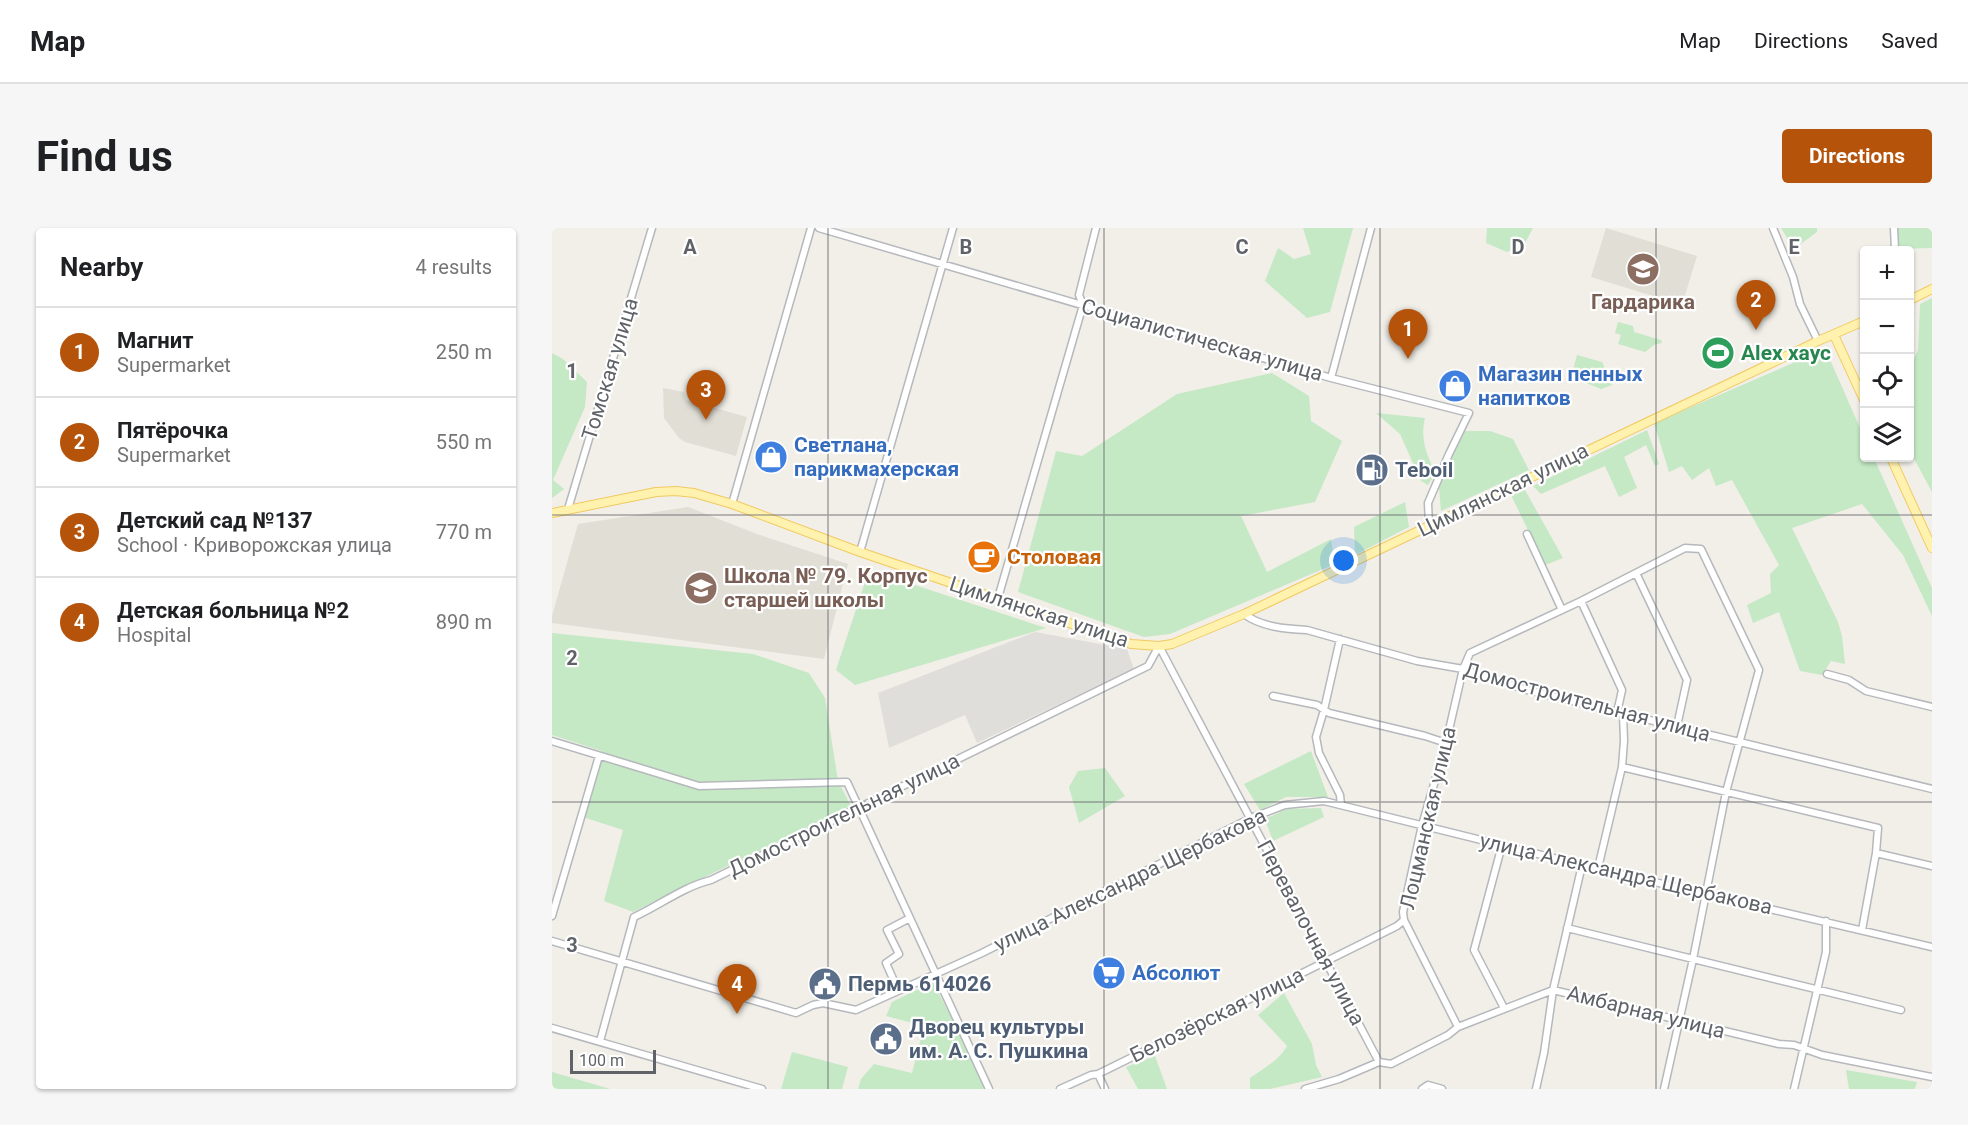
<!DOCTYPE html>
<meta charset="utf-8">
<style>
body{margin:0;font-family:Roboto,sans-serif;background:#f6f6f6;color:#202124}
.controls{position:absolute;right:18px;top:18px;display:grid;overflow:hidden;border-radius:6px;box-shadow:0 2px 4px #0004}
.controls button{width:54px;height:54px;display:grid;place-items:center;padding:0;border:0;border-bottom:2px solid #e0e0e0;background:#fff;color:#202124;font:30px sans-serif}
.scale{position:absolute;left:18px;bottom:15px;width:86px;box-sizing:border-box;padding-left:6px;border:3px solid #5f6368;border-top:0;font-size:16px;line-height:21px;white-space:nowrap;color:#5f6368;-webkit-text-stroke:4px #fff;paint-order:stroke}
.you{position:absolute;left:792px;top:333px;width:21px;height:21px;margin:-15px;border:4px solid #fff;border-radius:50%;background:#1a73e8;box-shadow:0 0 0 9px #1a73e833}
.badge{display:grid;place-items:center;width:39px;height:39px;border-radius:50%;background:#b45309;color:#fff;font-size:20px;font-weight:700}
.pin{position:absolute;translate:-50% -50px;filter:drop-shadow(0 2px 3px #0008)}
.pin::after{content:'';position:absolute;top:32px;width:21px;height:18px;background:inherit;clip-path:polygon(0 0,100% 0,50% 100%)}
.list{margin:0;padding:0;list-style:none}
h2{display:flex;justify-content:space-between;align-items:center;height:78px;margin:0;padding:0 24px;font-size:26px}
h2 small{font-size:20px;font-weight:400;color:#757577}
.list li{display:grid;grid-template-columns:39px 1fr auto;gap:18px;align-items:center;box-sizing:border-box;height:90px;padding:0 24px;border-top:2px solid #e0e0e0}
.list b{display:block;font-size:22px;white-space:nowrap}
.list p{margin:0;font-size:20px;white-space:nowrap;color:#757577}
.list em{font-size:20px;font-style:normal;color:#757577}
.icon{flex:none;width:33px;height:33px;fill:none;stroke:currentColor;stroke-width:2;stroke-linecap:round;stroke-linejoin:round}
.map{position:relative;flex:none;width:1380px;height:861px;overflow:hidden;border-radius:6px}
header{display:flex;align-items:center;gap:36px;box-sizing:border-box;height:84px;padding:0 30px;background:#fff;border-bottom:2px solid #e0e0e0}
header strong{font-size:28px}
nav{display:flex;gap:33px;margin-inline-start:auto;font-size:21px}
.intro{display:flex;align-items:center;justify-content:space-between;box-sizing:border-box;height:144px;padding:0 36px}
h1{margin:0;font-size:42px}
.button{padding:15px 27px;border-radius:6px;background:#b45309;color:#fff;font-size:21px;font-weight:700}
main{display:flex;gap:36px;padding:0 36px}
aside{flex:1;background:#fff;border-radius:6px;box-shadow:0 2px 4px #0004}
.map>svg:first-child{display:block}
</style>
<header>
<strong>Map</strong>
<nav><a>Map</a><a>Directions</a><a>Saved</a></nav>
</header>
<div class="intro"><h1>Find us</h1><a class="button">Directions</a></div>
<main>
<aside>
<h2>Nearby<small>4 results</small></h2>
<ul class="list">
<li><span class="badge">1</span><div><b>Магнит</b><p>Supermarket</p></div><em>250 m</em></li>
<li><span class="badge">2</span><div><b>Пятёрочка</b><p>Supermarket</p></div><em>550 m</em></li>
<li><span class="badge">3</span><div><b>Детский сад №137</b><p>School · Криворожская улица</p></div><em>770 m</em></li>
<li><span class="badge">4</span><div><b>Детская больница №2</b><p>Hospital</p></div><em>890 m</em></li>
</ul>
</aside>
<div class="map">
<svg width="1380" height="861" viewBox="0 0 1380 861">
<rect width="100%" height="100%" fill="#f1efe8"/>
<path fill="#e0deda" d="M483,404L575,421L582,441L425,515L413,487L337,520L326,465Z"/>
<path fill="#e1ded6" d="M1054,0L1145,28L1130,77L1039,49Z
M111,160L132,164L134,172L195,189L184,228L133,214L127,210L112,190Z
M136,279L205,306L296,336L272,431L0,395V388L26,296Z"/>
<path fill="#c5e8c5" d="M751,0H801L778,84L755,90L713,53L726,20L742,31L759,26Z
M935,0H981L972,17L955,24L934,15Z
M1229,0H1265V4L1242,21Z
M1345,0H1380V20L1345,21Z
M1380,70V264L1358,223V140L1366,122L1368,76Z
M1066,94L1081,98L1082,104L1109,112L1110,115L1102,117L1093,124L1066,116L1069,107L1063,105Z
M0,125L11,131L35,154L33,179L1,252L12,261L0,270Z
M1262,126L1279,134L1312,209V230H1322L1380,360V388L1351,327L1310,276L1240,300L1286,394L1290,408L1293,436L1279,433L1270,447L1248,443L1227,384L1201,395L1195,377L1219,365L1218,346L1227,337L1180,252L1164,258L1157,240L1140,252L1130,238L1117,244L1102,195Z
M1025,127L1050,134L1054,143L1030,153L1021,150L1020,146Z
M720,145L757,168L759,193L790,213L763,274L689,288L715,344L779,311L783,336L618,406L592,409L466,364L504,223L530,228L625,166Z
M1055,145L1060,157L1049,161L1032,154Z
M824,185L873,190C868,209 874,228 884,244L876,257L869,253L848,206Z
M1095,202L1107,236L1103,238L1094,217L1072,229L1085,260L1067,269L1053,238L989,266L981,258Z
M912,203H938L961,211L977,242L889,283L887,260Z
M973,262L1011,330L993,337L959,267Z
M853,274L857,299L803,327L802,299Z
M317,342L494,400L303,457L284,442Z
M0,405L201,426L257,445L273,470L286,553L299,578L81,684L52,673L71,602L31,589L50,523L0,507Z
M759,523L776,569H734L708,582L692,556Z
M553,540L573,568L527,595L517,559L526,543Z
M769,580L772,589L721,613L713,591L735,581Z
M381,754L436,861H306L309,851L322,836L360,845L372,798L334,788L340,774Z
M732,765L760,816L764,837L770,849L718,861H698V850C710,841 728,832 735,818L706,787Z
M240,824L296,839L290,861H229Z
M603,828L615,861H586L574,839Z
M1294,842L1365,854L1363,861H1297Z
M0,844L58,861H0Z"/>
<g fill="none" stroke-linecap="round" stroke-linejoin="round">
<defs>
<path id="minor" d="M267,0L779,150L917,185L897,226L876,275L877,298
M1221,0L1241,49L1248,76L1266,113
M1342,0L1343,22
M779,150L819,0
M180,276L259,0
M16,281L100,0
M975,306L1010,382
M308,324L401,0
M1084,345L1135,452L1125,498
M446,370L531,77L527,67L544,0
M1029,373L1070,462L1065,485
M692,386C709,399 734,401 755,402L865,433L911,441L975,462L1380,561
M788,411L772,482L764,509L767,525L788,567L789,577
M607,418L827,834
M1275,446L1297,452L1314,463L1380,479
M721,468L765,477L777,485L873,508L894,515
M0,513L147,558L295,554L437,861
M1070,539L1326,600L1324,625L1380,638
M950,617L922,722L952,780
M1046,640L1070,539L1072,513L1071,486
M0,688L47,528
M1015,700L1349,782
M1310,702L1324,625
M0,713L244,785L261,777L271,775L304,782L430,725L699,590L733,577L772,573L1030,637L1380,719
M346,762L334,735L347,726L335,702L358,690
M906,799L852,692L851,684L870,597L894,515L911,441L918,425L1029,373L1133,320L1149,321L1207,442L1174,564L1141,731L1112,861
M0,800L210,861
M48,813L82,689C108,677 131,659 159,652L596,438L607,418
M546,846L553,861
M508,861L539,847L546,846L811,715L845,698L852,692
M753,861L787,851L827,834L839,836L896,807L906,799L1001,762L1227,816L1242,817L1270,827L1380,849
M870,861L876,857L890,861
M984,861L992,825L1001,762L1030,637
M1242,861L1274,724V693"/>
<path id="major" d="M1358,72L1380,61
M1282,107L1312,172
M1339,230L1380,320
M0,285L104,264L124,263L142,265L180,276L308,324L579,416L607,418L620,416L692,386L1266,113L1312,93"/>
</defs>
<use href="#minor" stroke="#b5b8bc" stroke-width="9"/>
<use href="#major" stroke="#f2c960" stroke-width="10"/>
<use href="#minor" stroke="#fff" stroke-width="6"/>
<use href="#major" stroke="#fff2af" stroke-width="8"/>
</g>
<path fill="none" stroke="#5f6368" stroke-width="1.5" stroke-opacity="0.55" d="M276,0V861M552,0V861M828,0V861M1104,0V861M0,287H1380M0,574H1380"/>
<defs>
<symbol id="school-disc" viewBox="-11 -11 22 22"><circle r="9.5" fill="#8d6e63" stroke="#fff"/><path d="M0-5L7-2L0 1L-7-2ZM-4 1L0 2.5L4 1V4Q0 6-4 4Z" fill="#fff"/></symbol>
<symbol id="stadium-disc" viewBox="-11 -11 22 22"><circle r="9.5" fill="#2e9e5b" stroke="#fff"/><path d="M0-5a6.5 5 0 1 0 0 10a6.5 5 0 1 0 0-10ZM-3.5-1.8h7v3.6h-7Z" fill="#fff"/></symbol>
<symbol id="shop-disc" viewBox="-11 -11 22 22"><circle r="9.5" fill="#3f7fe0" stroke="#fff"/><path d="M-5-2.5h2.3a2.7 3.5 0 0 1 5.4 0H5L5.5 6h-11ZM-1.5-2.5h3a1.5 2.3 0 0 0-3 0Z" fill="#fff"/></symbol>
<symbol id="fuel-disc" viewBox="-11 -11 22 22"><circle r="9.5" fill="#5c6f8a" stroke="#fff"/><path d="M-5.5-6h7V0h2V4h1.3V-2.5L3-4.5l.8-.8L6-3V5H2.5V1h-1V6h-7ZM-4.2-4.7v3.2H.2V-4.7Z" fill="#fff"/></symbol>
<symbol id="cafe-disc" viewBox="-11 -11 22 22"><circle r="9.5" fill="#e8710a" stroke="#fff"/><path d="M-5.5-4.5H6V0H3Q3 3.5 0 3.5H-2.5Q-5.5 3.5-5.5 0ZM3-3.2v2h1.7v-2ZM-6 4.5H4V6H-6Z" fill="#fff"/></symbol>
<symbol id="supermarket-disc" viewBox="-11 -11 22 22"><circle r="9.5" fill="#3f7fe0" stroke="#fff"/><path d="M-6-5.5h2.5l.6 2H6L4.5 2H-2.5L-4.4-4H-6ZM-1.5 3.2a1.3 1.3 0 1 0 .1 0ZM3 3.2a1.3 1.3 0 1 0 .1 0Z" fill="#fff"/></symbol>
<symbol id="civic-disc" viewBox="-11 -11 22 22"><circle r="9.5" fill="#5c6f8a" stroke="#fff"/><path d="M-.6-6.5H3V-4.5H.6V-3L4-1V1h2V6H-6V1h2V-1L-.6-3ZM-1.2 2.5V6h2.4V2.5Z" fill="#fff"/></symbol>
</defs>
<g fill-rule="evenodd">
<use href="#school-disc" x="1072" y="22" width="38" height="38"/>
<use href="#stadium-disc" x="1147" y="106" width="38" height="38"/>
<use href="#shop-disc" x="884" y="139" width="38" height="38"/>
<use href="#shop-disc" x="200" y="210" width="38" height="38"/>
<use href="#fuel-disc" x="801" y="223" width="38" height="38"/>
<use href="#cafe-disc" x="413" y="310" width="38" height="38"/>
<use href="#school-disc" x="130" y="341" width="38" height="38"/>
<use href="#supermarket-disc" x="538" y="726" width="38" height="38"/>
<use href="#civic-disc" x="254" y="737" width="38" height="38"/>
<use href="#civic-disc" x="315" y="792" width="38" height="38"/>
</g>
<g text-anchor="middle" stroke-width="4.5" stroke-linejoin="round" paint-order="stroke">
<g font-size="21" font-weight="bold" fill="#785e54" stroke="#fff">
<text x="1091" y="81">Гардарика</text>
<text x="172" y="355" text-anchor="start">Школа № 79. Корпус<tspan x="172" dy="24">старшей школы</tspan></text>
</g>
<g font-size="21" fill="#5f6368" stroke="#fff">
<text transform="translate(650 112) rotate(16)" y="7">Социалистическая улица</text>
<text transform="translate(58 141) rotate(-73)" y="7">Томская улица</text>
<text transform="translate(951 262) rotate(-26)" y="7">Цимлянская улица</text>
<text transform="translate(487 384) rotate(18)" y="7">Цимлянская улица</text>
<text transform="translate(1035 474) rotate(15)" y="7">Домостроительная улица</text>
<text transform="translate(292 587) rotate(-26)" y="7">Домостроительная улица</text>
<text transform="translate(876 590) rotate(-77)" y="7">Лоцманская улица</text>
<text transform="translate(1074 646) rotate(13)" y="7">улица Александра Щербакова</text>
<text transform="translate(578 652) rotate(-26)" y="7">улица Александра Щербакова</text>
<text transform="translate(759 705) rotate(62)" y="7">Перевалочная улица</text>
<text transform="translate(1094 784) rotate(14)" y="7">Амбарная улица</text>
<text transform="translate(665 787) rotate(-26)" y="7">Белозёрская улица</text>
</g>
<g font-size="21" font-weight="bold" fill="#27864d" stroke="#fff" text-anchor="start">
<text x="1189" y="132">Alex хаус</text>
</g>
<g font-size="21" font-weight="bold" fill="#366cbe" stroke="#fff" text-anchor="start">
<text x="926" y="153">Магазин пенных<tspan x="926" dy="24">напитков</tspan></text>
<text x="242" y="224">Светлана,<tspan x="242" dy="24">парикмахерская</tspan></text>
<text x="580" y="752">Абсолют</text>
</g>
<g font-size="21" font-weight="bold" fill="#4e5e75" stroke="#fff" text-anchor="start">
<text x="843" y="249">Teboil</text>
<text x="296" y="763">Пермь 614026</text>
<text x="357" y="806">Дворец культуры<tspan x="357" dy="24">им. А. С. Пушкина</tspan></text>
</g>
<g font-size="21" font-weight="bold" fill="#c56008" stroke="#fff" text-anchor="start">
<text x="455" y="336">Столовая</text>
</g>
</g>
<g font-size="20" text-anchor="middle" font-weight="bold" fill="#5f6368" stroke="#fff" stroke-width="4.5" stroke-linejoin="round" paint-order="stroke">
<text x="138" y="26">A</text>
<text x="414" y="26">B</text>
<text x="690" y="26">C</text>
<text x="966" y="26">D</text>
<text x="1242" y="26">E</text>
<text x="20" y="150">1</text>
<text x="20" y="437">2</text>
<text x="20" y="724">3</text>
</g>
</svg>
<div class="controls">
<button>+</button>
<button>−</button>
<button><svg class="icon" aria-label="locate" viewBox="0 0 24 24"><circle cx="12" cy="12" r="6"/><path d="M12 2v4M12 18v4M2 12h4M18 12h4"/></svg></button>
<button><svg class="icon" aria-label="layers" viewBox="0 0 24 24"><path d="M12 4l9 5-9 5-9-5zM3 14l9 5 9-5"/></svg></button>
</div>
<div class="scale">100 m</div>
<div class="you"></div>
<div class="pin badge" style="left:856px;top:131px">1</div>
<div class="pin badge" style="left:1204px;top:102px">2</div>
<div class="pin badge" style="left:154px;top:192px">3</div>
<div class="pin badge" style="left:185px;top:786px">4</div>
</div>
</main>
